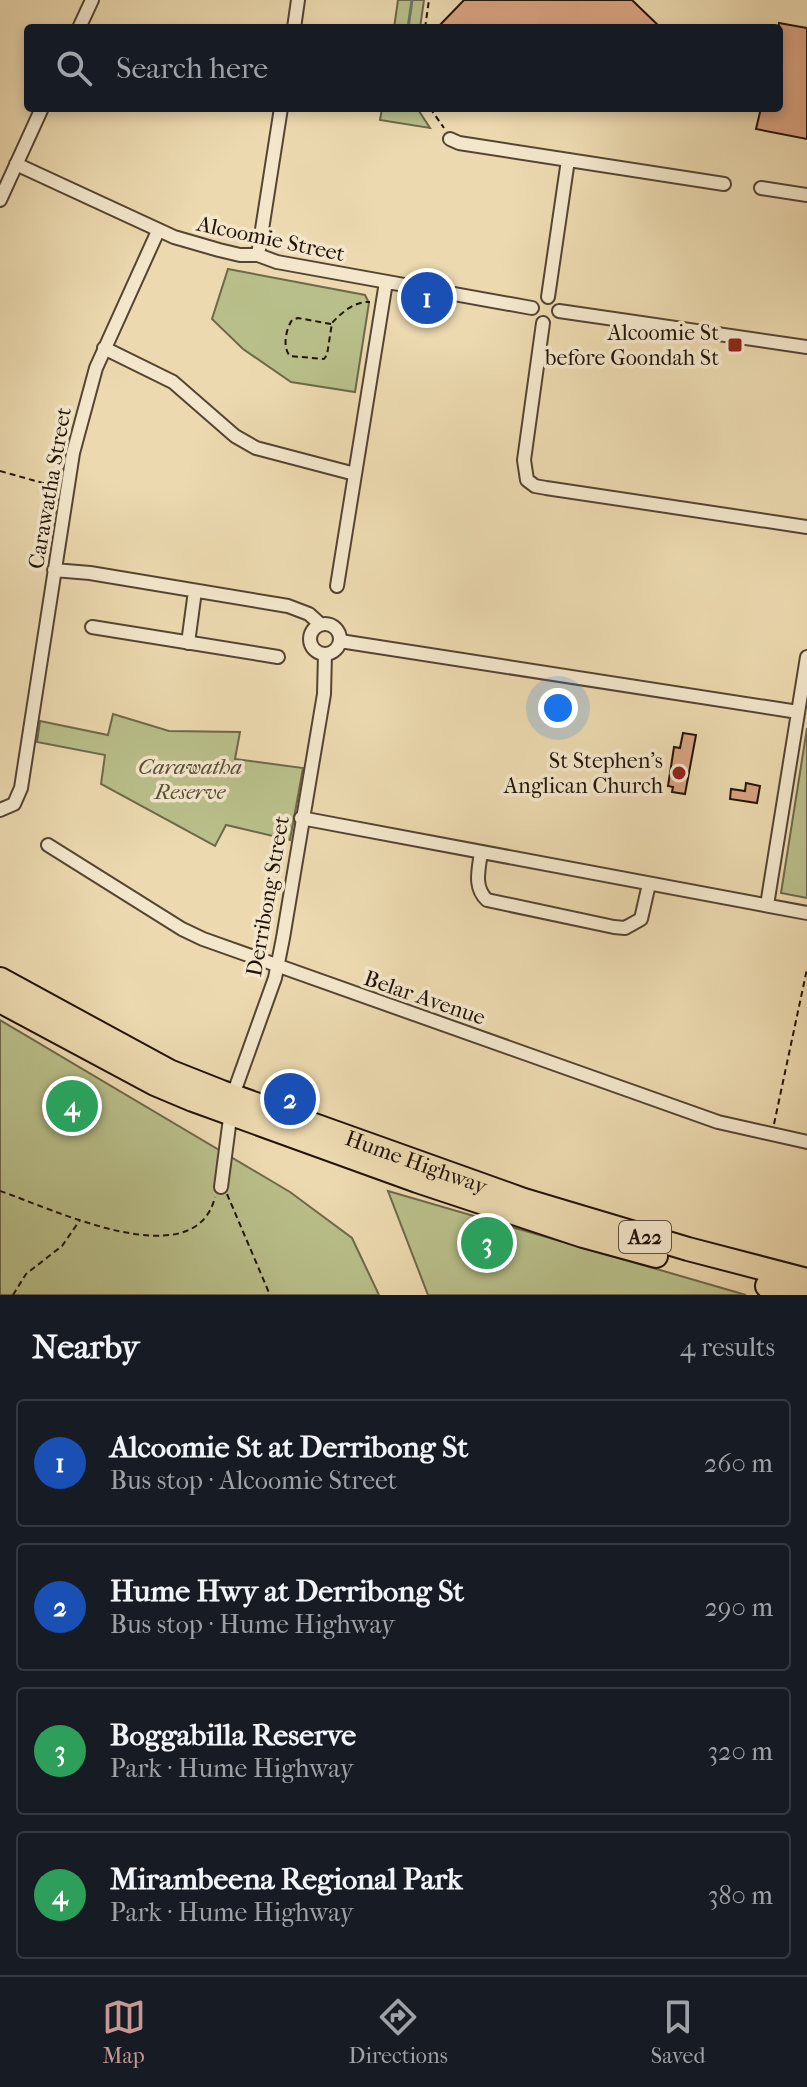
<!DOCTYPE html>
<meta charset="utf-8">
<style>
body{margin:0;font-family:"IM FELL French Canon",serif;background:#242831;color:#f1f3f6}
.you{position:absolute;left:558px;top:708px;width:28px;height:28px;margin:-20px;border:6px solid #fff;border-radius:50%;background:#1a73e8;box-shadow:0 0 0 12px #1a73e833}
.badge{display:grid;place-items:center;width:52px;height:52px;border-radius:50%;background:#c59692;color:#fff;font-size:26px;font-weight:700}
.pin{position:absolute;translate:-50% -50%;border:4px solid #fff;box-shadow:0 2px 8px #0006}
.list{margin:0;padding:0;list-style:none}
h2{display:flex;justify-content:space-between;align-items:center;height:104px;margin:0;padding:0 32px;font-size:34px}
h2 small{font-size:26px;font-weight:400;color:#9ea1a6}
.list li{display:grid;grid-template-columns:52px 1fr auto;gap:24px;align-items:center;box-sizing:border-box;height:128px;margin:0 16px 16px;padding:0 16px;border:2px solid #363941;border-radius:8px}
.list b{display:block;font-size:30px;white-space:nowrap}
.list p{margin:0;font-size:26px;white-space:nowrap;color:#9ea1a6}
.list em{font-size:26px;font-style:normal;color:#9ea1a6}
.icon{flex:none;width:44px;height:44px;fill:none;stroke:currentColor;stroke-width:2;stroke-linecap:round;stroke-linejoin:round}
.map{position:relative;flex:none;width:807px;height:1295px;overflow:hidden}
.search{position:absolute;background:#171b24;box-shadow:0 4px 12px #0003;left:24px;right:24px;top:24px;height:88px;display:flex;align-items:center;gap:20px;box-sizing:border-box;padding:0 28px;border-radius:8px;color:#9ea1a6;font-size:30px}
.sheet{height:680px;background:#171b24}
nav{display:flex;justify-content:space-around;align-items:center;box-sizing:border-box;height:112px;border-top:2px solid #363941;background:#171b24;font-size:22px;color:#9ea1a6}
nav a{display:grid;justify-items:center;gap:4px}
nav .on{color:#c59692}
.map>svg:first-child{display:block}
</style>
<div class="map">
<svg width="807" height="1295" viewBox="0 0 807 1295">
<rect width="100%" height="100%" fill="#ecd9af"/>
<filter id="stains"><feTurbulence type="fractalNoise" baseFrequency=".0025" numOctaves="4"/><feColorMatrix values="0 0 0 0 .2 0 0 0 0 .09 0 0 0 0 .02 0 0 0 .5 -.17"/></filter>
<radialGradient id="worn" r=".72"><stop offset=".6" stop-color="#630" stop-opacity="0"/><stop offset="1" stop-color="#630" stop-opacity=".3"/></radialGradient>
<path fill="#b9bf8a" stroke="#6d6949" stroke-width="2" d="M398,0H424L420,28H394Z
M382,108H417L430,128L380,120Z
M228,269L365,295L369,303L355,392L291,382L243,349L212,319Z
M113,714L169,731L240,732L235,759L303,768L290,840L226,825L215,846L101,784L105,755L37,742L40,721L108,735Z
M807,728V898L781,893Z
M0,1020L290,1192L352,1238L379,1295H0Z
M388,1191L746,1295H428Z"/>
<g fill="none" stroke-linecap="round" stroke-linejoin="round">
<path stroke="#6a776e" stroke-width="3" d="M408,28L412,0"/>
</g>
<path fill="#d8a380" stroke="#211308" stroke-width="2" d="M464,0H632L661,28H437Z
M779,23L807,28V139L756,129L761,108H779Z
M683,733L696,735L685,794L672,792L673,787L668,786L674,747L680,748Z
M746,783L760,786L757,803L730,799L731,789L745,791Z"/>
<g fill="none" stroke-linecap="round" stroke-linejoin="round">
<defs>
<path id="street" d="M79,28L92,0
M294,28L298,0
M450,139L459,143L724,184
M16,164L174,237L219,250L240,255H258L277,262L532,308
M761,188L807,195
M0,200L42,108
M258,255L281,108
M548,297L568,160
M559,311L807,347
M543,323L524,460L527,480L535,486L546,488L807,527
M104,348L173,382L235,436L256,448L355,474
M54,570L90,573L288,606L309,614L320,624
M337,586L386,282
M310 639a15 15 0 1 1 30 0a15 15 0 1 1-30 0Z
M92,627L278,657
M340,641L798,712
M188,643L195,591
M0,810L14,804L21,788L73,453L96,368L158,231
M301,818L807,913
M48,845L182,929L203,939L718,1122L807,1142
M481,852C479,869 473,887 487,900L614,927L625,928L641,919L649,884
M767,905L807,657
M221,1187L233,1095L275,978L283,938L324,694L325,654"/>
<g id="highway">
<path id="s1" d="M0,979L169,1071L222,1092L524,1200L688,1249L807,1280"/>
<path d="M0,1001L155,1084L193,1100L417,1181L583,1236L656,1256"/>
<path d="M767,1286L804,1295"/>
</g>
</defs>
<use href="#street" stroke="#544432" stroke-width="16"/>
<use href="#highway" stroke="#211308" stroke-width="26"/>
<path stroke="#211308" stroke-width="2" stroke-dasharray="6 4" stroke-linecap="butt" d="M425,28L429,0
M430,108L444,128
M331,324L298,318L292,320C286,329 282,347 290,356L324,359L327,355L332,323C342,312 355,301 370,302
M0,471L57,487
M774,1124L807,969
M0,1191C51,1208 195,1279 215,1197
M227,1194L270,1295
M13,1295L26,1274L62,1246L80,1220"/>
<use href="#street" stroke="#f3e6cb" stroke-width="12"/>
<use href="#highway" stroke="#ecd9af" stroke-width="22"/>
</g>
<g fill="#8f2418" stroke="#f3e6cb" stroke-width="3">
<rect x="727" y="337" width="16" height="16" rx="4"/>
<circle cx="679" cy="773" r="8"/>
</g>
<g text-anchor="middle" stroke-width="7" stroke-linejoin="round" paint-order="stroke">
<rect fill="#f3e6cb" stroke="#605242" stroke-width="2" x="619" y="1221" width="52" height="32" rx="6"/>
<g font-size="20" font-weight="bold" fill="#211308">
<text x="645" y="1244">A22</text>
</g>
<g font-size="22" fill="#211308" stroke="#f3e6cb">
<text transform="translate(271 238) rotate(12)" y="8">Alcoomie Street</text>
<text transform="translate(49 488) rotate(-80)" y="8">Carawatha Street</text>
<text transform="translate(267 896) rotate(-80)" y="8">Derribong Street</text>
<text transform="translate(425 997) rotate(19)" y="8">Belar Avenue</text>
<text dy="8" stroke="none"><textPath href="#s1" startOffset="456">Hume Highway</textPath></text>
</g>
<g font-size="22" fill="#211308" stroke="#f3e6cb" text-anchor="end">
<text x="719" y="340">Alcoomie St<tspan x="719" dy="25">before Goondah St</tspan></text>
<text x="663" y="768">St Stephen's<tspan x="663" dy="25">Anglican Church</tspan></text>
</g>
<g font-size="22" font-style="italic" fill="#564f36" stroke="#f3e6cb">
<text x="190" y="774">Carawatha<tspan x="190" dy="25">Reserve</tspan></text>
</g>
</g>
<rect width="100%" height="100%" filter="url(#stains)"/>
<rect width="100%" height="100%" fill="url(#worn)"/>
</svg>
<div class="you"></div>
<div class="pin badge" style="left:427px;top:298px;background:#1a4fb4">1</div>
<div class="pin badge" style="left:290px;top:1099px;background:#1a4fb4">2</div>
<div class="pin badge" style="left:487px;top:1243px;background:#2e9e5b">3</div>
<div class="pin badge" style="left:72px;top:1106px;background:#2e9e5b">4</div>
<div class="search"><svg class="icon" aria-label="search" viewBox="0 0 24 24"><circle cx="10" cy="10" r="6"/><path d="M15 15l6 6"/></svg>Search here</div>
</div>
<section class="sheet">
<h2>Nearby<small>4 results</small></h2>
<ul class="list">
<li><span class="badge" style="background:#1a4fb4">1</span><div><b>Alcoomie St at Derribong St</b><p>Bus stop · Alcoomie Street</p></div><em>260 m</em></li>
<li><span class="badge" style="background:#1a4fb4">2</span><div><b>Hume Hwy at Derribong St</b><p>Bus stop · Hume Highway</p></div><em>290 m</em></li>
<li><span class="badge" style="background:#2e9e5b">3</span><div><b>Boggabilla Reserve</b><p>Park · Hume Highway</p></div><em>320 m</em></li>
<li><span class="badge" style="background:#2e9e5b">4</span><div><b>Mirambeena Regional Park</b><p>Park · Hume Highway</p></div><em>380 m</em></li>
</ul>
</section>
<nav>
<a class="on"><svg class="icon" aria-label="map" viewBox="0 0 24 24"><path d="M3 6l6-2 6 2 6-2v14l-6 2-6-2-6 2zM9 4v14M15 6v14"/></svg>Map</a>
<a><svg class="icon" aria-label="directions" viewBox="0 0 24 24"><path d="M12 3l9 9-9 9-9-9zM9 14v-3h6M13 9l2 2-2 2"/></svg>Directions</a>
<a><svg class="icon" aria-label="saved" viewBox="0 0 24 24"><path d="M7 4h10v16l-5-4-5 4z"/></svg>Saved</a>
</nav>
